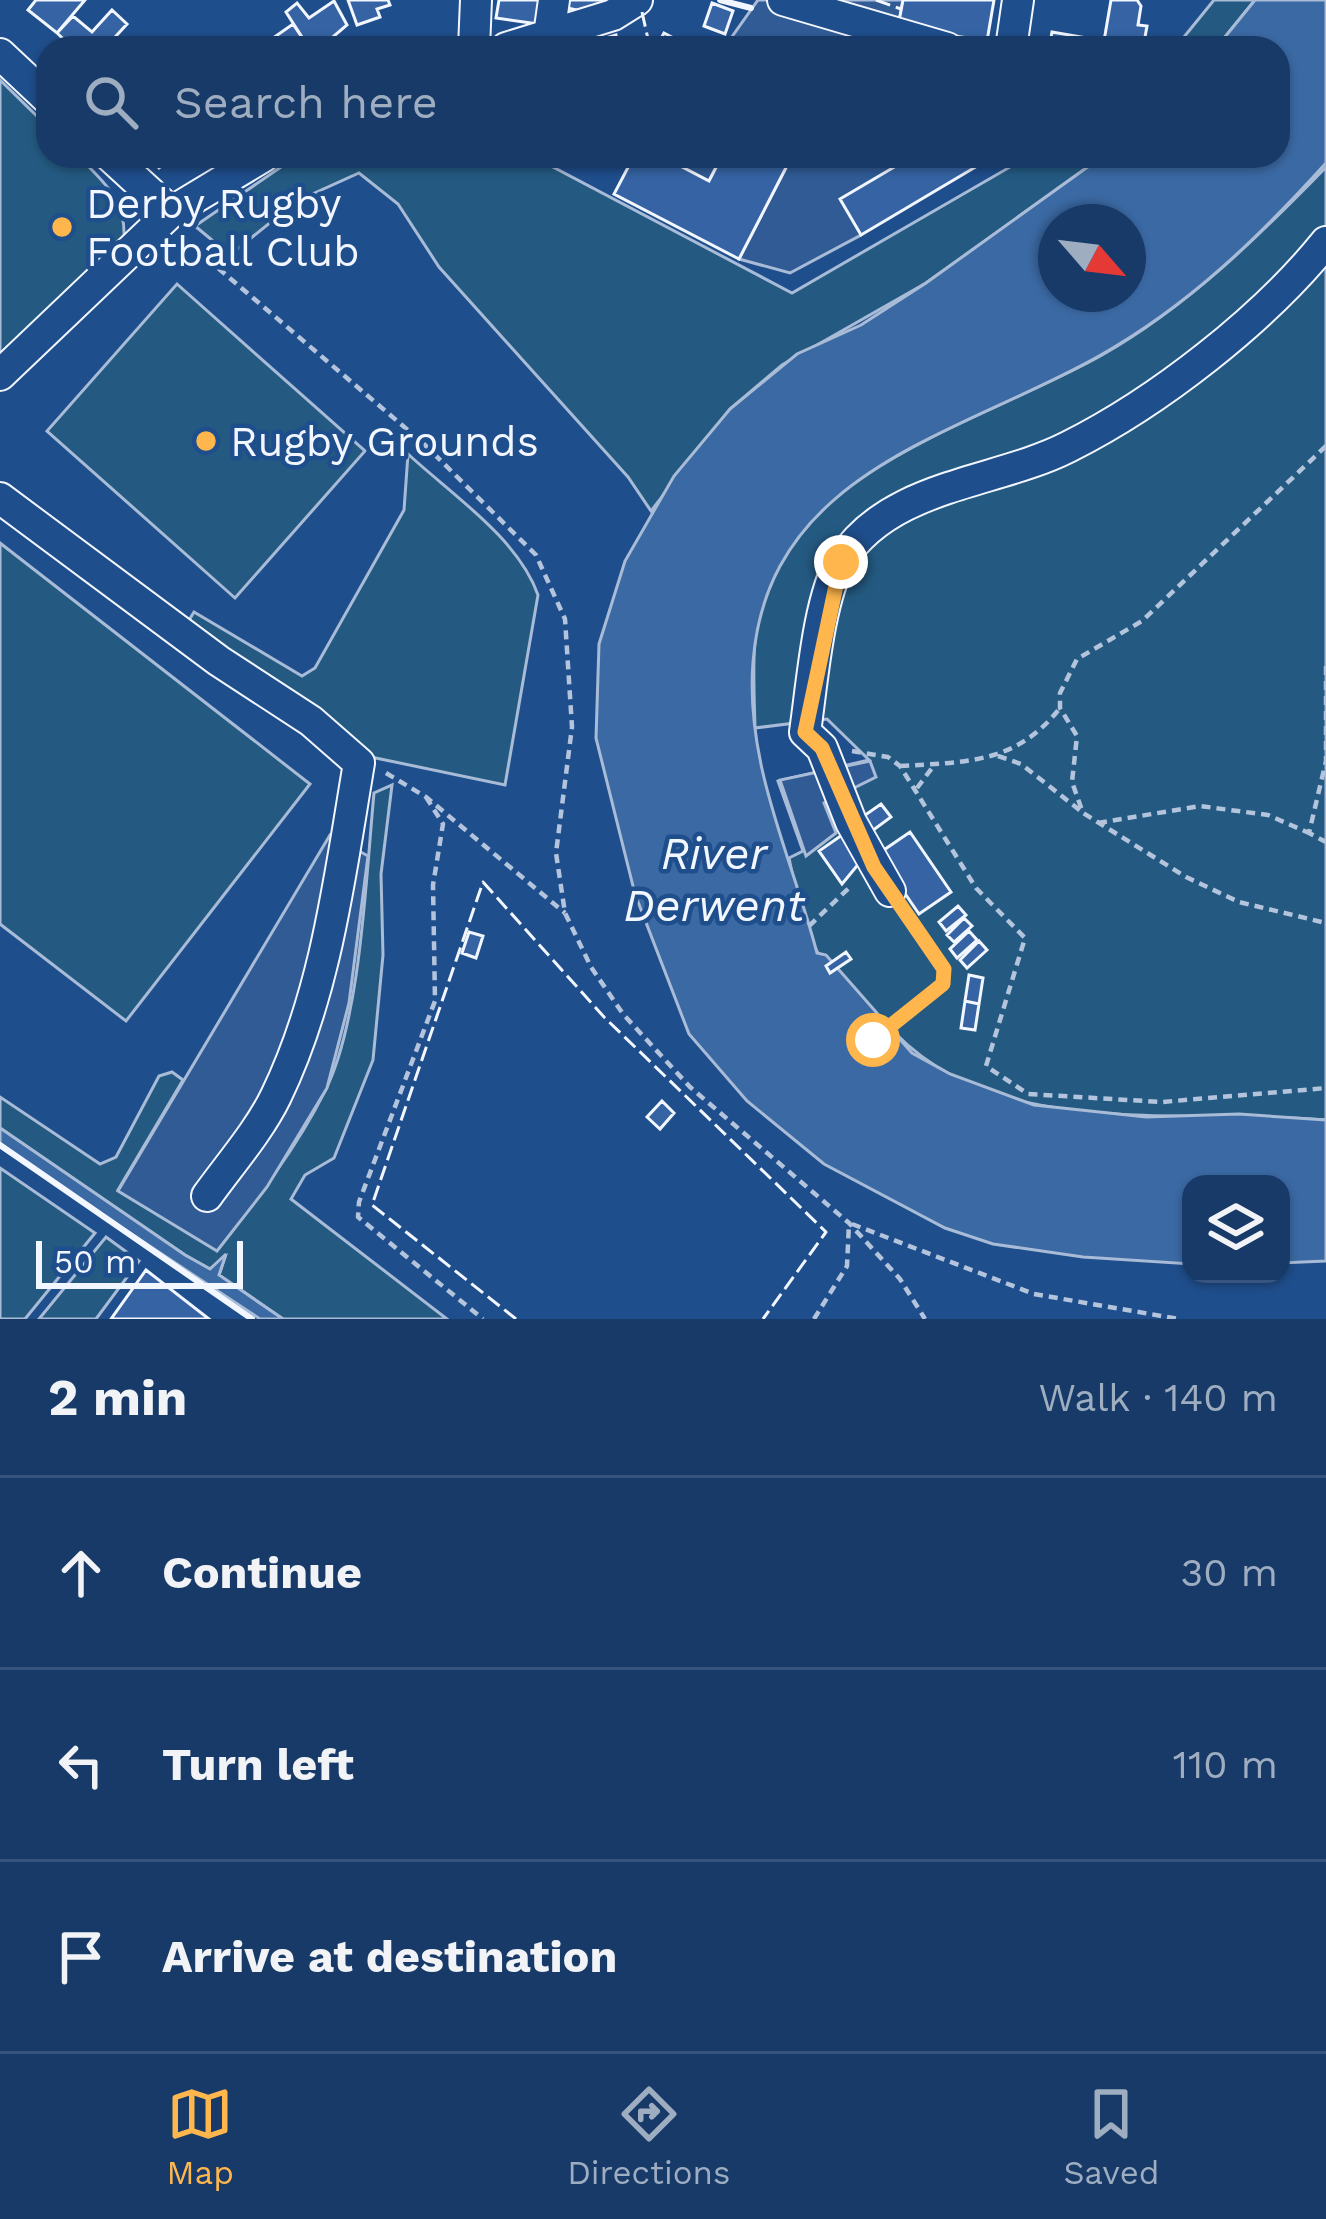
<!DOCTYPE html>
<meta charset="utf-8">
<style>
body{margin:0;font-family:"Work Sans",sans-serif;background:#20416f;color:#f1f3f6}
.controls{position:absolute;right:36px;bottom:36px;display:grid;overflow:hidden;border-radius:24px;box-shadow:0 3px 9px #0004}
.controls button{width:108px;height:108px;display:grid;place-items:center;padding:0;border:0;border-bottom:3px solid #36547d;background:#173a69;color:#f1f3f6;font:60px sans-serif}
.compass{position:absolute;left:1038px;top:204px;width:108px;height:108px;border-radius:50%;background:#173a69;box-shadow:0 3px 9px #0004;rotate:118deg}
.scale{position:absolute;left:36px;bottom:30px;width:207px;box-sizing:border-box;padding-left:12px;border:6px solid #f2f6ff;border-top:0;font-size:33px;line-height:42px;white-space:nowrap;color:#f2f6ff;-webkit-text-stroke:9px #1f4e8c;paint-order:stroke}
.stop{position:absolute;width:36px;height:36px;margin:-27px;border:9px solid #ffb74d;border-radius:50%;background:#fff}
.stop.end{background:#ffb74d;border-color:#fff;box-shadow:0 3px 12px #0008}
.list{margin:0;padding:0;list-style:none}
h2{display:flex;justify-content:space-between;align-items:center;height:156px;margin:0;padding:0 48px;font-size:51px}
h2 small{font-size:39px;font-weight:400;color:#9eadc0}
.list li{display:grid;grid-template-columns:78px 1fr auto;gap:36px;align-items:center;box-sizing:border-box;height:192px;padding:0 48px;border-top:3px solid #36547d}
.list b{display:block;font-size:45px;white-space:nowrap}
.list em{font-size:39px;font-style:normal;color:#9eadc0}
.icon{flex:none;width:66px;height:66px;fill:none;stroke:currentColor;stroke-width:2;stroke-linecap:round;stroke-linejoin:round}
.map{position:relative;flex:none;width:1326px;height:1319px;overflow:hidden}
.search{position:absolute;background:#173a69;box-shadow:0 3px 9px #0004;left:36px;right:36px;top:36px;height:132px;display:flex;align-items:center;gap:30px;box-sizing:border-box;padding:0 42px;border-radius:36px;color:#9eadc0;font-size:45px}
.sheet{height:732px;background:#173a69}
nav{display:flex;justify-content:space-around;align-items:center;box-sizing:border-box;height:168px;border-top:3px solid #36547d;background:#173a69;font-size:33px;color:#9eadc0}
nav a{display:grid;justify-items:center;gap:6px}
nav .on{color:#ffb74d}
.map>svg:first-child{display:block}
</style>
<div class="map">
<svg width="1326" height="1319" viewBox="0 0 1326 1319">
<rect width="100%" height="100%" fill="#1f4e8c"/>
<path fill="#245a82" stroke="#a8bbd7" stroke-width="3" d="M1214,0H1255L1216,48H1175Z
M0,80L48,127V156H78C104,182 126,200 124,238L0,354Z
M297,156H532L792,293L1029,156H1103L926,283L782,365L730,409L651,511L628,477L439,267L398,204L359,173L297,201L230,255L195,226Z
M1326,167V1120C1188,1107 1003,1143 896,1034C871,1009 838,985 819,955C803,929 795,888 789,858L803,851L778,781L869,760L827,719L755,728C754,683 750,634 765,591C809,465 995,416 1102,355C1188,306 1258,237 1326,167Z
M177,284L365,451L235,598L47,431Z
M408,454C451,494 518,538 538,595L505,785L371,757L186,625L194,612L302,676L315,668L404,510Z
M0,543L310,784L126,1021L0,924Z
M392,785L381,874L383,955L373,1060L334,1158L305,1175L291,1199L447,1319H283L219,1275L225,1257L210,1269L185,1255L0,1128V1097L100,1164L116,1157L159,1076L172,1072L183,1080L118,1190L217,1250C256,1200 296,1149 325,1091C361,1020 366,875 374,793Z
M0,1168L95,1233L25,1319H0Z
M106,1237L139,1261L96,1319H39Z"/>
<path fill="#305b95" stroke="#a8bbd7" stroke-width="3" d="M758,0H903L898,27L856,35L890,48H724Z
M661,156H722L709,181Z
M792,156H913L861,235L790,273L739,259Z
M870,761L876,777L824,803L836,833L806,856L780,780Z
M330,835L368,856L349,1003L327,1088L267,1187L217,1251L118,1191Z"/>
<path fill="#3b69a3" stroke="#a8bbd7" stroke-width="3" fill-rule="evenodd" d="M1255,0H1326V163C1258,238 1188,306 1099,356C957,436 768,470 753,662C745,765 792,857 817,953L826,955L912,1053L950,1074L1034,1105L1146,1117L1239,1114L1326,1120V1261L1281,1263V1184H1191V1264L1083,1257L993,1244L945,1228L824,1164L747,1101L689,1034L635,894L596,738L599,644L625,561L674,476L730,409L797,354L861,325L926,283L1103,156H1278V48H1216ZM1056,222H1128V294H1056Z
M0,1128L185,1255L210,1269L226,1254L219,1275L283,1319H260L0,1147Z"/>
<path fill="#3563a3" stroke="#f2f6ff" stroke-width="3" d="M36,0H85L57,33L28,10Z
M348,0H388L390,5L377,9L380,17L357,25Z
M499,0H541L538,24L496,18Z
M559,0H603L600,15L558,6Z
M903,0H994L987,41L898,27Z
M1111,0H1137L1141,6L1138,25L1147,26L1143,48H1049L1052,32L1104,41Z
M334,1L347,25L320,48H309L286,12L297,3L309,18Z
M712,3L733,11L725,34L704,26Z
M112,10L127,24L105,48H86L77,40L72,47L57,33L73,16L92,32Z
M293,24L309,48H269L266,43Z
M664,33L693,48H656Z
M616,35L619,48H594L592,42Z
M150,156H175L159,168Z
M634,156H661L709,181L722,156H792L739,259L614,194Z
M913,156H994L861,235L840,199Z
M881,804L891,817L868,834L858,820Z
M910,832L951,892L919,914L878,854Z
M842,835L861,861L842,884L819,851Z
M958,906L966,915L946,931L939,922Z
M964,918L972,926L954,942L947,935Z
M969,931L977,940L957,958L950,949Z
M469,932L483,936L476,958L462,953Z
M979,941L987,950L967,968L960,960Z
M846,952L851,959L830,973L826,966Z
M969,975L983,978L979,1004L965,1001Z
M965,1001L979,1004L975,1030L961,1028Z
M662,1101L674,1113L660,1129L647,1117Z
M146,1270L209,1319H111Z"/>
<g fill="none" stroke-linecap="round" stroke-linejoin="round">
<defs>
<path id="minor" d="M783,0L947,48
M549,35L554,0
M474,48L476,0
M506,48L613,15L637,0
M1011,48L1018,0
M0,54L48,99
M110,156L171,212
M0,375L171,212L264,156
M0,498L219,661L311,721L359,763C340,875 326,993 276,1096C259,1131 230,1164 207,1196
M890,891L851,822L822,748L805,732C812,685 818,600 841,561C889,484 995,484 1068,447C1158,402 1263,320 1326,242"/>
</defs>
<use href="#minor" stroke="#f2f6ff" stroke-width="34"/>
<path stroke="#b3c4dc" stroke-width="4.5" stroke-dasharray="9 6" stroke-linecap="butt" d="M184,239L423,443L536,555L565,619L572,727L556,853L565,913L591,967L623,1014L690,1087L849,1223L900,1279L925,1319
M1326,446L1142,621L1077,659L1060,693V708L1077,736L1072,782L1083,813L1186,877L1239,902L1326,923
M1326,666V761L1309,833L1326,842
M852,751L888,757L900,766L976,888L1025,938L986,1066L1028,1094L1162,1102L1326,1088
M998,756L1021,764L1082,812
M900,766C966,762 1016,764 1060,708
M386,773L426,797L565,913
M917,788L935,764
M426,797L443,824L433,885L435,1001L359,1202L358,1217L483,1319
M1098,823L1200,806L1268,815L1309,833
M809,926L851,886
M858,1022L884,1055
M873,1040L943,984L944,969L905,912
M852,1224L1034,1294L1179,1319
M814,1319L847,1266L849,1223"/>
<use href="#minor" stroke="#1f4e8c" stroke-width="30"/>
<path stroke="#f2f6ff" stroke-width="3" stroke-dasharray="15 6" stroke-linecap="butt" d="M876,0L901,9
M642,12L650,48
M868,39L890,48
M516,1319L372,1205L483,882L604,1017L826,1232L763,1319"/>
<path stroke="#f2f6ff" stroke-width="6" d="M720,0L751,8
M0,1145L252,1319"/>
</g>
<g fill="none" stroke-linecap="round" stroke-linejoin="round">
<path stroke="#ffb74d" stroke-width="15" d="M841,562L805,732L822,748L874,867L944,969L943,984L873,1040"/>
</g>
<g fill="#ffb74d" stroke="#1f4e8c" stroke-width="4.5">
<circle cx="62" cy="227" r="12"/>
<circle cx="206" cy="441" r="12"/>
</g>
<g text-anchor="middle" stroke-width="9" stroke-linejoin="round" paint-order="stroke">
<g font-size="42" fill="#f2f6ff" stroke="#1f4e8c" text-anchor="start">
<text x="86" y="218">Derby Rugby<tspan x="86" dy="48">Football Club</tspan></text>
<text x="230" y="456">Rugby Grounds</text>
</g>
<g font-size="45" font-style="italic" fill="#f2f6ff" stroke="#1f4e8c">
<text x="714" y="869">River<tspan x="714" dy="52">Derwent</tspan></text>
</g>
</g>
</svg>
<div class="controls">
<button><svg class="icon" aria-label="layers" viewBox="0 0 24 24"><path d="M12 4l9 5-9 5-9-5zM3 14l9 5 9-5"/></svg></button>
</div>
<svg class="compass" viewBox="-18 -18 36 36"><path d="M0-13l5 13h-10z" fill="#e53935"/><path d="M0 13l5-13h-10z" fill="#9eadc0"/></svg>
<div class="scale">50 m</div>
<div class="stop" style="left:873px;top:1040px"></div>
<div class="stop end" style="left:841px;top:562px"></div>
<div class="search"><svg class="icon" aria-label="search" viewBox="0 0 24 24"><circle cx="10" cy="10" r="6"/><path d="M15 15l6 6"/></svg>Search here</div>
</div>
<section class="sheet">
<h2>2 min<small>Walk · 140 m</small></h2>
<ul class="list">
<li><svg class="icon" aria-label="ahead" viewBox="0 0 24 24"><path d="M12 20V5M6 11l6-6 6 6"/></svg><div><b>Continue</b></div><em>30 m</em></li>
<li><svg class="icon" aria-label="left" viewBox="0 0 24 24"><path d="M17 20v-9H6M10 6l-5 5 5 5"/></svg><div><b>Turn left</b></div><em>110 m</em></li>
<li><svg class="icon" aria-label="arrive" viewBox="0 0 24 24"><path d="M6 21V4h12l-3 4 3 4H6"/></svg><div><b>Arrive at destination</b></div></li>
</ul>
</section>
<nav>
<a class="on"><svg class="icon" aria-label="map" viewBox="0 0 24 24"><path d="M3 6l6-2 6 2 6-2v14l-6 2-6-2-6 2zM9 4v14M15 6v14"/></svg>Map</a>
<a><svg class="icon" aria-label="directions" viewBox="0 0 24 24"><path d="M12 3l9 9-9 9-9-9zM9 14v-3h6M13 9l2 2-2 2"/></svg>Directions</a>
<a><svg class="icon" aria-label="saved" viewBox="0 0 24 24"><path d="M7 4h10v16l-5-4-5 4z"/></svg>Saved</a>
</nav>
